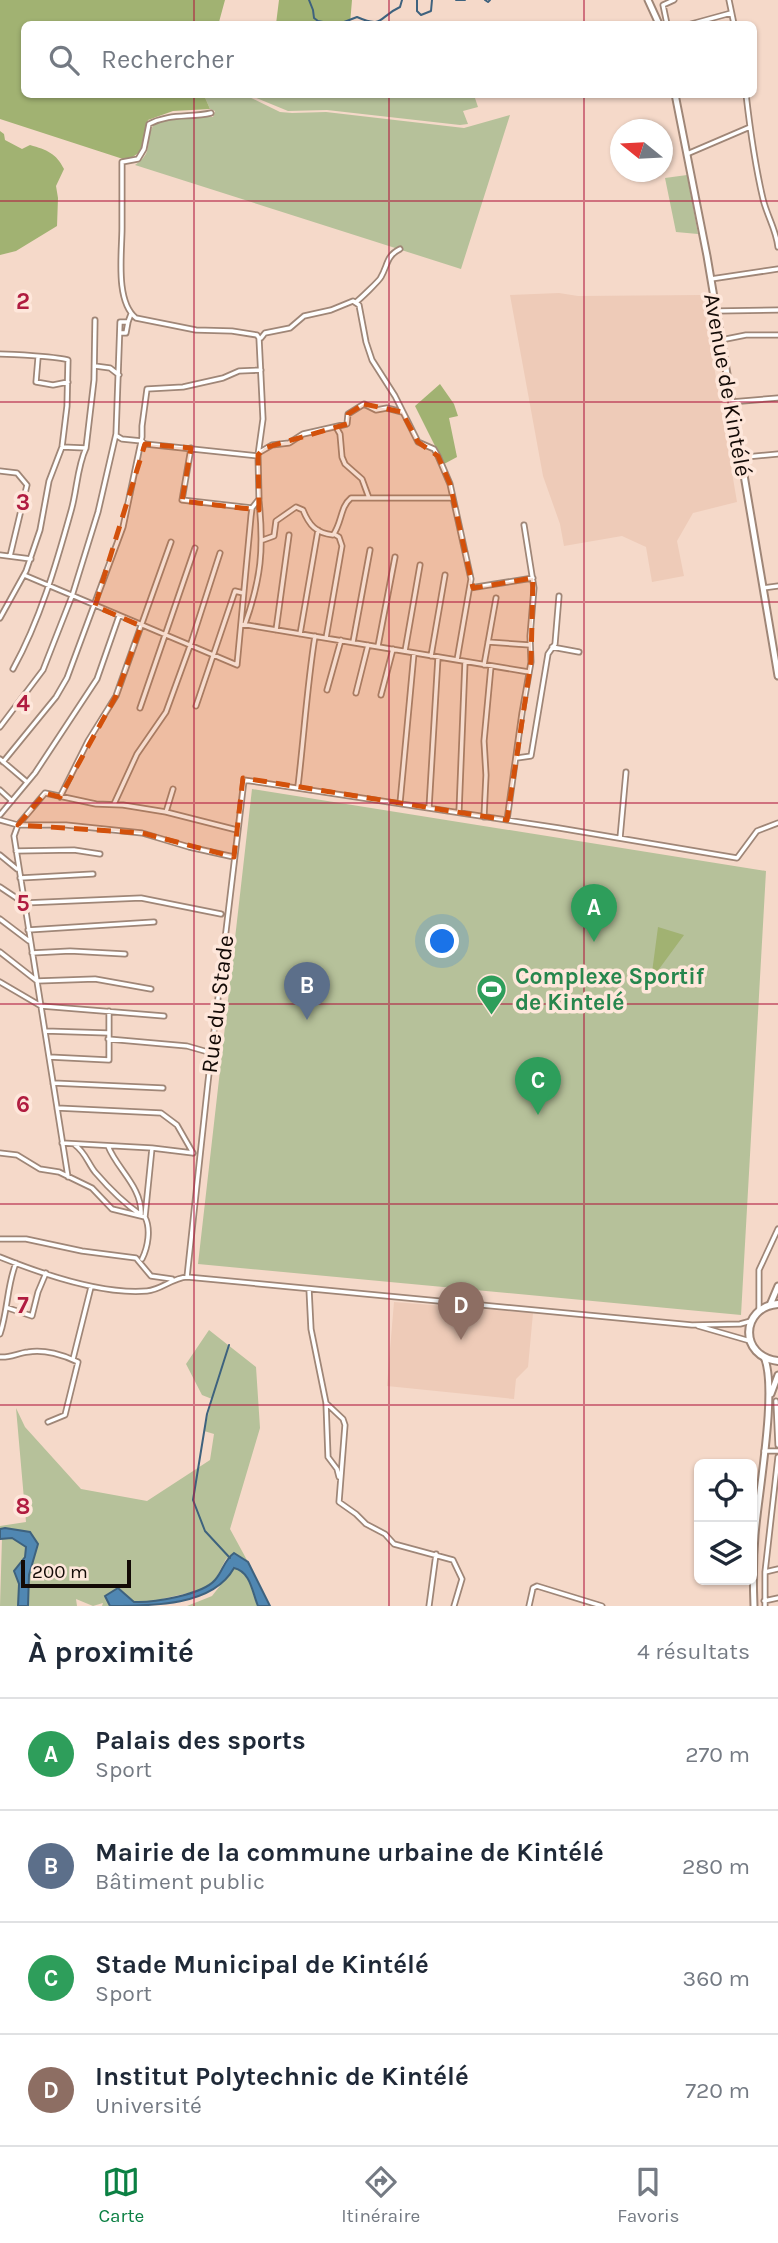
<!DOCTYPE html>
<html lang="fr">
<meta charset="utf-8">
<style>
body{margin:0;font-family:Karla,sans-serif;background:#f6f6f7;color:#1f2937}
.controls{position:absolute;right:21px;bottom:21px;display:grid;overflow:hidden;border-radius:10px;box-shadow:0 2px 5px #0004}
.controls button{width:63px;height:63px;display:grid;place-items:center;padding:0;border:0;border-bottom:2px solid #e0e1e3;background:#fff;color:#1f2937;font:35px sans-serif}
.compass{position:absolute;left:610px;top:119px;width:63px;height:63px;border-radius:50%;background:#fff;box-shadow:0 2px 5px #0004;rotate:288deg}
.scale{position:absolute;left:21px;bottom:18px;width:110px;box-sizing:border-box;padding-left:7px;border:4px solid #130a06;border-top:0;font-size:19px;line-height:24px;white-space:nowrap;color:#130a06;-webkit-text-stroke:5px #fee7db;paint-order:stroke}
.you{position:absolute;left:443px;top:942px;width:24px;height:24px;margin:-18px;border:5px solid #fff;border-radius:50%;background:#1a73e8;box-shadow:0 0 0 10px #1a73e833}
.badge{display:grid;place-items:center;width:46px;height:46px;border-radius:50%;background:#0b8043;color:#fff;font-size:23px;font-weight:700}
.pin{position:absolute;translate:-50% -58px;filter:drop-shadow(0 2px 4px #0008)}
.pin::after{content:'';position:absolute;top:37px;width:24px;height:21px;background:inherit;clip-path:polygon(0 0,100% 0,50% 100%)}
.list{margin:0;padding:0;list-style:none}
h2{display:flex;justify-content:space-between;align-items:center;height:91px;margin:0;padding:0 28px;font-size:30px}
h2 small{font-size:23px;font-weight:400;color:#747a83}
.list li{display:grid;grid-template-columns:46px 1fr auto;gap:21px;align-items:center;box-sizing:border-box;height:112px;padding:0 28px;border-top:2px solid #e0e1e3}
.list b{display:block;font-size:26px;white-space:nowrap}
.list p{margin:0;font-size:23px;white-space:nowrap;color:#747a83}
.list em{font-size:23px;font-style:normal;color:#747a83}
.icon{flex:none;width:38px;height:38px;fill:none;stroke:currentColor;stroke-width:2;stroke-linecap:round;stroke-linejoin:round}
.map{position:relative;flex:none;width:778px;height:1606px;overflow:hidden}
.search{position:absolute;background:#fff;box-shadow:0 2px 5px #0004;left:21px;right:21px;top:21px;height:77px;display:flex;align-items:center;gap:18px;box-sizing:border-box;padding:0 24px;border-radius:10px;color:#747a83;font-size:26px}
.sheet{height:539px;background:#fff}
nav{display:flex;justify-content:space-around;align-items:center;box-sizing:border-box;height:98px;border-top:2px solid #e0e1e3;background:#fff;font-size:19px;color:#747a83}
nav a{display:grid;justify-items:center;gap:4px}
nav .on{color:#0b8043}
.map>svg:first-child{display:block}
</style>
<div class="map">
<svg width="778" height="1606" viewBox="0 0 778 1606">
<rect width="100%" height="100%" fill="#f5d9c9"/>
<path fill="#eecbb8" d="M559,293L578,296L702,295L737,502L693,513L677,541L684,576L652,582L646,547L622,536L564,546L560,524L543,476L510,295Z
M394,1302L533,1313L528,1367L516,1379L514,1399L387,1386Z"/>
<path fill="#b6c19a" d="M204,95H245L280,112L292,113L326,112L464,128L510,115L461,269L135,165C155,152 144,141 153,126C162,114 200,116 213,117L215,111L210,109Z
M249,95H474L478,107L463,111L468,124L460,125L327,110L288,111Z
M687,175L698,234L676,232L665,178Z
M252,789L766,871L741,1315L198,1264Z
M209,1330L256,1367L260,1428L230,1529L248,1562L234,1553L226,1559L215,1580L201,1590L162,1599L156,1603H134L105,1596L110,1606H102L103,1603L93,1606L76,1599L77,1606H28L29,1575L38,1544L5,1528L0,1529V1526L26,1522L16,1408L25,1427L81,1489L147,1501L210,1460L214,1434L204,1431L212,1399L202,1395L186,1364Z
M2,1538H12L26,1547L25,1557L15,1572L19,1584L18,1606H0Z
M234,1568C251,1572 251,1592 258,1606H187L212,1596Z"/>
<path fill="#a1b272" d="M0,0H225L219,22L225,24H24V94L204,95L210,109L173,111L148,120L140,152L131,158L123,159L0,119Z
M279,0H352L350,24H276Z
M0,131L4,134L5,140L22,149L30,145C47,150 56,153 64,169L56,186L58,198L57,226L16,251L0,255Z
M440,384L454,404L458,416L449,418L457,457L444,464L415,406Z
M658,927L684,935L651,980Z"/>
<path fill="#5087b2" stroke="#3e627e" stroke-width="2" d="M5,1528L30,1532L38,1544L29,1575L28,1606H18L19,1584L14,1571L25,1557L26,1547L12,1538L0,1539V1529Z
M234,1553L248,1562L270,1606H258C252,1592 251,1572 234,1568C213,1606 153,1606 110,1606L105,1596L118,1588L134,1602C152,1603 202,1595 215,1580C223,1571 224,1560 234,1553Z"/>
<g fill="none" stroke-linecap="round" stroke-linejoin="round">
<path stroke="#3e627e" stroke-width="2" d="M309,0L313,10L314,18L318,21L333,24
M417,0V11L421,15L431,11L432,0
M456,0H465
M485,0L488,2L490,0
M339,24L357,17C384,29 378,17 400,7L402,0
M229,1345L207,1414L193,1500L205,1531L230,1558"/>
<defs>
<path id="minor" d="M729,0L734,24
M667,24L663,5L674,0
M691,24L731,13
M746,94C750,129 755,165 763,199C767,216 776,229 778,247
M687,154L750,127
M711,279L778,269
M356,302C359,300 380,280 381,277C388,265 386,256 400,249
M717,311L778,310
M120,333H126L128,322
M261,338L265,333L290,328L304,316L331,310L353,301L359,305L366,342L372,360L395,396L418,442L434,449L438,456L450,484L471,579L457,660
M721,340L746,335H778
M0,354C11,354 61,357 68,360L67,406L62,447L49,481L40,530L26,571L0,618
M38,358L36,382L53,385L68,382
M95,366L110,368L119,375
M731,402L778,398
M336,427L340,434L342,457L345,464L362,479L369,498
M117,436L122,439L142,441L145,444L258,456
M62,447L86,448
M191,448L182,500L252,508
M260,452L272,445L289,443L303,434L347,424L348,414L364,404L376,410L387,408L402,412
M746,457L778,454
M0,471L17,473L27,485L10,556
M263,540L274,536L276,521L296,507L303,510C309,525 316,533 333,535C342,523 340,507 351,498H452
M0,555L31,559
M24,575L237,665L251,516L252,508L259,499L258,455L263,419L259,338L257,335L232,331L196,330L136,318C115,301 122,253 122,228C122,206 122,184 122,162L138,159L144,149L149,124C170,113 190,118 211,113
M470,588L533,578
M763,588L778,586
M241,624L529,672
M245,624C261,579 264,549 259,501
M276,630L289,535
M300,634L318,530
M326,638L342,546L339,537L334,534
M353,642L370,550
M488,642L530,645
M378,646L395,557
M552,647L579,652
M405,651L420,565
M431,656L445,575
M484,665L496,598
M13,669C40,620 56,565 71,511C77,491 77,467 86,448L94,380L95,320
M327,690L341,640
M356,693L368,645
M381,695L393,649
M196,706L235,591L243,593
M140,708L195,548
M0,727L43,670L72,596L98,512L116,434L120,322H128L131,314
M517,758L531,756L548,654L555,644L559,596
M0,759L27,782
M3,762L56,697L67,678L123,527L142,437V426L147,389L183,387L223,378L239,371L261,370
M298,786C304,736 307,686 315,636
M0,790L12,801
M60,797L88,741L116,696L171,542
M400,803L414,653
M114,804L137,754L166,712L190,646L220,553
M429,808L438,657
M166,812L173,789
M459,812L465,662
M0,815L35,773L97,679L119,616
M484,817L486,775L484,741L491,666
M0,820L18,825H66L142,833L189,847L234,857
M507,820L522,713L531,662L530,636L534,588L524,525
M620,838L626,772
M16,851L74,850L100,854
M0,855L17,869
M20,878L93,874
M0,887L24,903L141,898L221,914
M0,919L29,941
M28,930L154,922
M0,952L37,981L95,979L151,989
M32,953L70,951L125,954
M0,982L41,1006L164,1016
M45,1031L108,1033
M108,1039L187,1046L208,1052L209,1057
M49,1057L109,1060V1011
M53,1083L163,1088
M57,1108L161,1113L177,1125L193,1153
M62,1143L152,1148L193,1153
M75,1145C85,1152 88,1163 95,1172C108,1187 125,1204 141,1215
M108,1146C117,1169 142,1187 141,1214
M0,1153L17,1155L40,1169L59,1172L92,1188L112,1209L145,1217C151,1229 148,1247 142,1259
M68,1177L14,836L18,825L45,793L96,804L123,805L166,812L237,830
M145,1217L152,1148
M0,1239H26L82,1251L136,1258L151,1276L172,1279
M0,1257C42,1274 101,1295 147,1291C161,1290 172,1278 187,1277L692,1325L740,1324L751,1321
M187,1277L208,1082L244,780L559,828L737,858L757,831L778,823
M309,1289L311,1329L326,1403L328,1457L337,1469L339,1477
M8,1308L32,1316L38,1292L46,1273
M759,1309V1270L778,1229
M698,1326L750,1341
M0,1334C8,1310 7,1285 16,1263
M0,1357C10,1358 18,1353 28,1352C44,1349 64,1355 78,1362L65,1415L48,1422
M73,1359L91,1287
M776,1401L778,1445
M326,1403L343,1419L345,1425L339,1502L356,1514L366,1524L385,1534L394,1544L453,1560L462,1579L454,1606
M764,1451H778
M765,1572L778,1569
M764,1601L778,1598
M429,1606L436,1554
M529,1606L533,1588L537,1586L602,1606
M765,1606V1572L778,1457"/>
<path id="major" d="M648,0L659,24
M675,94L707,256L778,676
M770,1305L778,1286
M771,1394L778,1375
M754,1606C753,1582 753,1559 755,1535C758,1495 778,1388 764,1357"/>
<path id="highway" d="M778,1304C740,1307 739,1357 778,1361"/>
</defs>
<use href="#minor" stroke="#9f8677" stroke-width="7"/>
<use href="#major" stroke="#9f8677" stroke-width="9"/>
<use href="#highway" stroke="#9f8677" stroke-width="10"/>
<use href="#minor" stroke="#fff" stroke-width="3.5"/>
<use href="#major" stroke="#fff" stroke-width="5"/>
<use href="#highway" stroke="#fff" stroke-width="6"/>
</g>
<path fill="#d3510b" fill-opacity="0.2" stroke="#d3510b" stroke-width="5" stroke-dasharray="14 9" stroke-linejoin="round" d="M364,404L402,412L418,442L438,456L450,484L473,588L533,578L531,662L507,820L243,778L234,857L142,833L18,825L45,793L60,797L116,696L141,626L95,606L145,444L191,448L182,501L259,510L258,455L264,448L347,424L348,414Z"/>
<path fill="none" stroke="#b01c40" stroke-width="2" stroke-opacity="0.55" d="M194,0V24M389,0V24M584,0V24M194,94V1606M389,94V1606M584,94V1606M0,201H778M0,402H778M0,602H778M0,803H778M0,1004H778M0,1204H778M0,1405H778"/>
<defs>
<symbol id="stadium-pin" viewBox="-11 -11 22 30"><path d="M0 17L-7.5 6A9.5 9.5 0 1 1 7.5 6Z" fill="#2e9e5b" stroke="#fee7db"/><path d="M0-5a6.5 5 0 1 0 0 10a6.5 5 0 1 0 0-10ZM-3.5-1.8h7v3.6h-7Z" fill="#fff"/></symbol>
</defs>
<g fill-rule="evenodd">
<use href="#stadium-pin" x="474" y="972" width="35" height="47"/>
</g>
<g text-anchor="middle" stroke-width="7" stroke-linejoin="round" paint-order="stroke">
<g font-size="23" fill="#130a06" stroke="#fee7db">
<text transform="translate(728 385) rotate(80)" y="8">Avenue de Kintélé</text>
<text transform="translate(217 1004) rotate(-83)" y="8">Rue du Stade</text>
</g>
<g font-size="23" font-weight="bold" fill="#27864d" stroke="#fee7db" text-anchor="start">
<text x="515" y="984">Complexe Sportif<tspan x="515" dy="26">de Kintelé</tspan></text>
</g>
</g>
<g font-size="23" text-anchor="middle" font-weight="bold" fill="#b01c40" stroke="#fee7db" stroke-width="7" stroke-linejoin="round" paint-order="stroke">
<text x="23" y="309">2</text>
<text x="23" y="510">3</text>
<text x="23" y="711">4</text>
<text x="23" y="911">5</text>
<text x="23" y="1112">6</text>
<text x="23" y="1313">7</text>
<text x="23" y="1514">8</text>
</g>
</svg>
<div class="controls">
<button><svg class="icon" aria-label="locate" viewBox="0 0 24 24"><circle cx="12" cy="12" r="6"/><path d="M12 2v4M12 18v4M2 12h4M18 12h4"/></svg></button>
<button><svg class="icon" aria-label="layers" viewBox="0 0 24 24"><path d="M12 4l9 5-9 5-9-5zM3 14l9 5 9-5"/></svg></button>
</div>
<svg class="compass" viewBox="-18 -18 36 36"><path d="M0-13l5 13h-10z" fill="#e53935"/><path d="M0 13l5-13h-10z" fill="#747a83"/></svg>
<div class="scale">200 m</div>
<div class="you"></div>
<div class="pin badge" style="left:594px;top:942px;background:#2e9e5b">A</div>
<div class="pin badge" style="left:307px;top:1020px;background:#5c6f8a">B</div>
<div class="pin badge" style="left:538px;top:1115px;background:#2e9e5b">C</div>
<div class="pin badge" style="left:461px;top:1340px;background:#8d6e63">D</div>
<div class="search"><svg class="icon" aria-label="search" viewBox="0 0 24 24"><circle cx="10" cy="10" r="6"/><path d="M15 15l6 6"/></svg>Rechercher</div>
</div>
<section class="sheet">
<h2>À proximité<small>4 résultats</small></h2>
<ul class="list">
<li><span class="badge" style="background:#2e9e5b">A</span><div><b>Palais des sports</b><p>Sport</p></div><em>270 m</em></li>
<li><span class="badge" style="background:#5c6f8a">B</span><div><b>Mairie de la commune urbaine de Kintélé</b><p>Bâtiment public</p></div><em>280 m</em></li>
<li><span class="badge" style="background:#2e9e5b">C</span><div><b>Stade Municipal de Kintélé</b><p>Sport</p></div><em>360 m</em></li>
<li><span class="badge" style="background:#8d6e63">D</span><div><b>Institut Polytechnic de Kintélé</b><p>Université</p></div><em>720 m</em></li>
</ul>
</section>
<nav>
<a class="on"><svg class="icon" aria-label="map" viewBox="0 0 24 24"><path d="M3 6l6-2 6 2 6-2v14l-6 2-6-2-6 2zM9 4v14M15 6v14"/></svg>Carte</a>
<a><svg class="icon" aria-label="directions" viewBox="0 0 24 24"><path d="M12 3l9 9-9 9-9-9zM9 14v-3h6M13 9l2 2-2 2"/></svg>Itinéraire</a>
<a><svg class="icon" aria-label="saved" viewBox="0 0 24 24"><path d="M7 4h10v16l-5-4-5 4z"/></svg>Favoris</a>
</nav>
